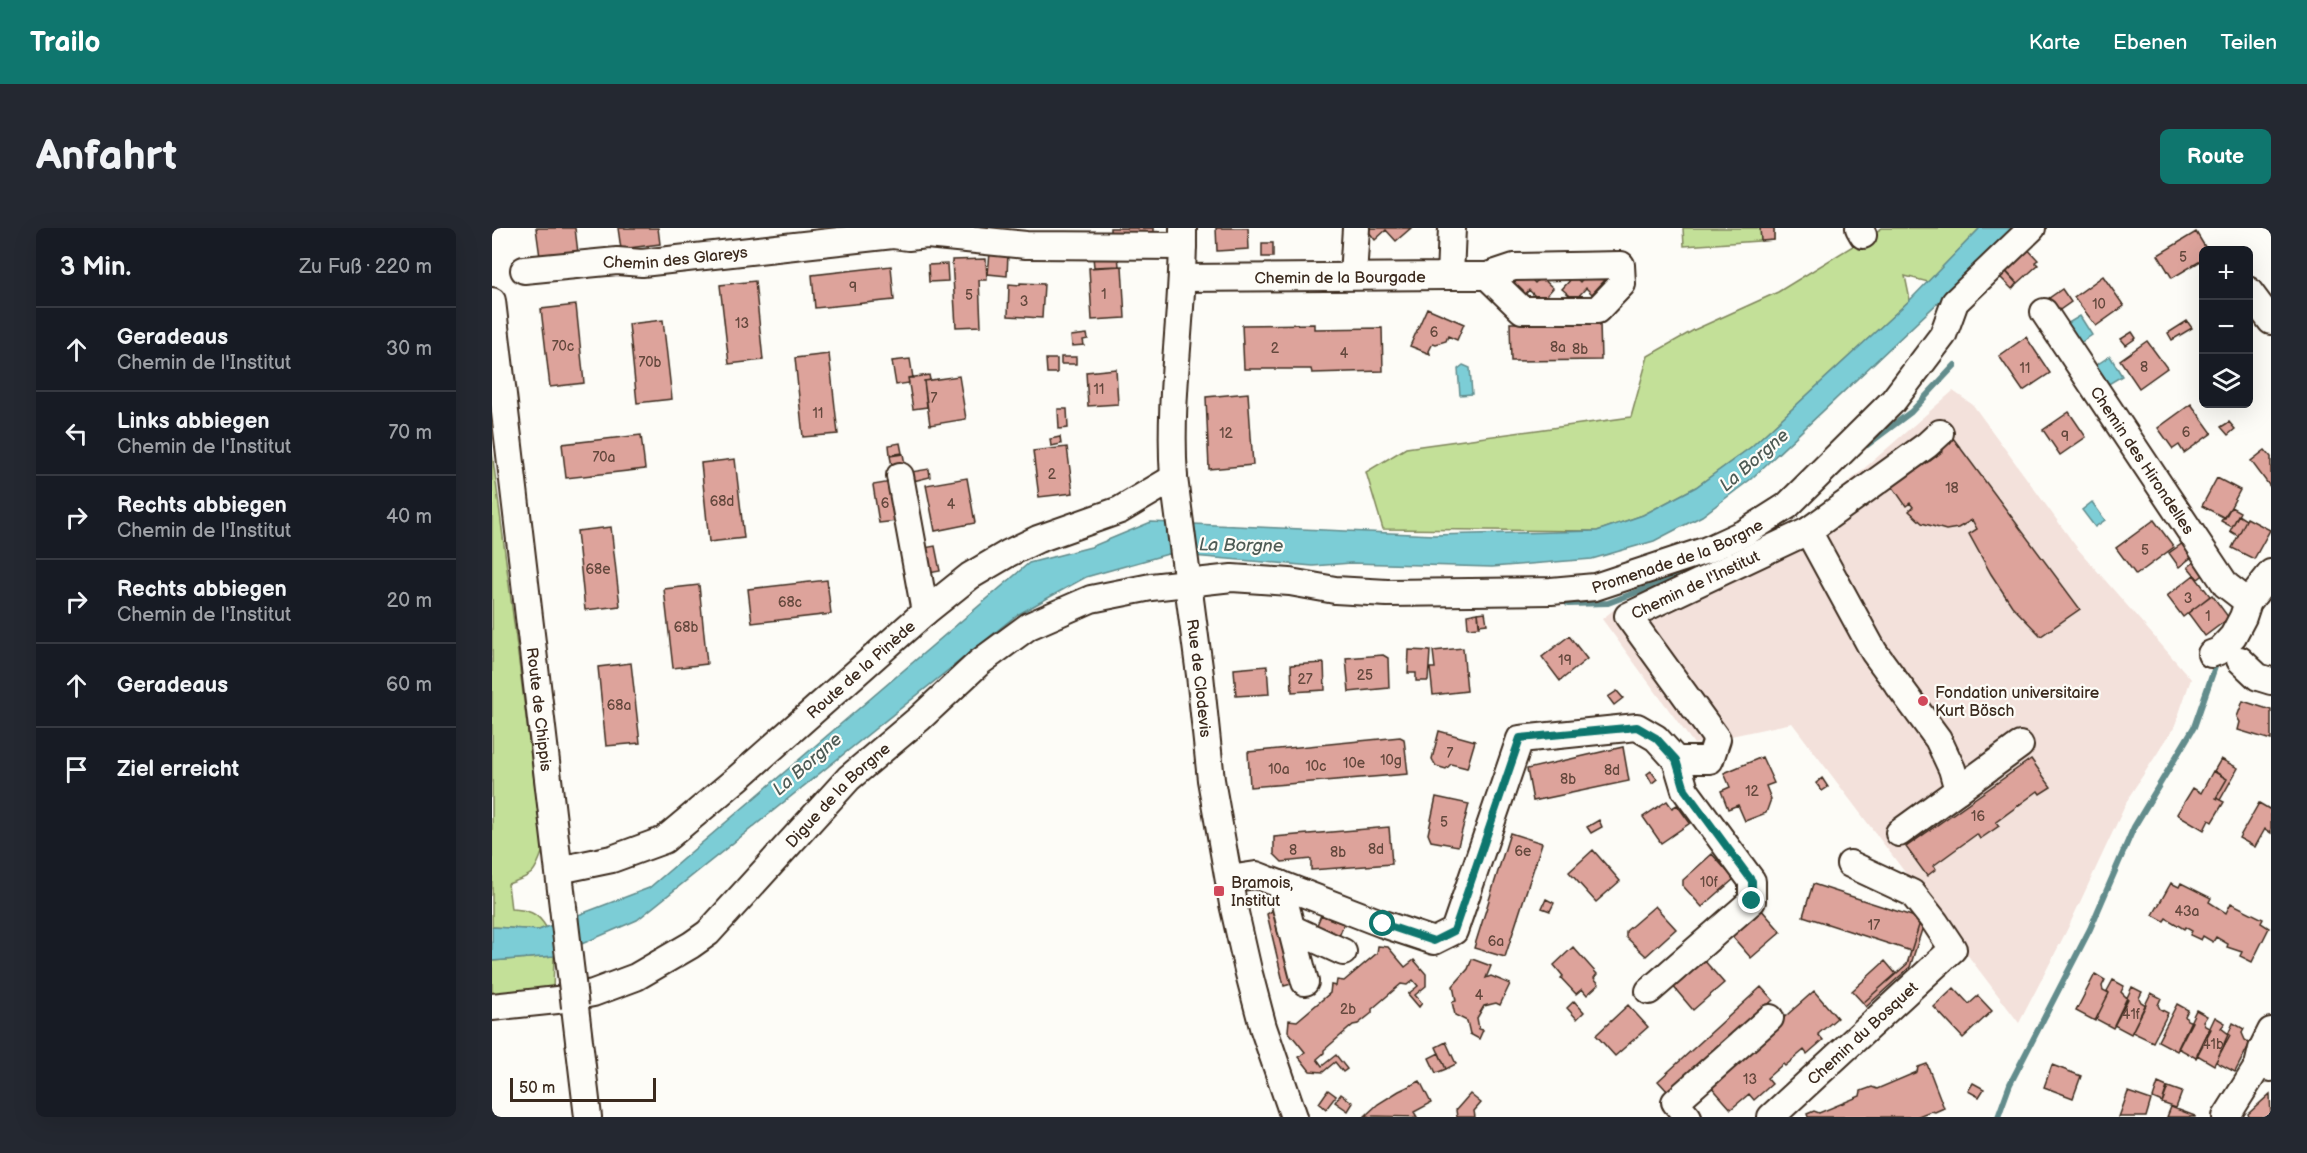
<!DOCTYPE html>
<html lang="de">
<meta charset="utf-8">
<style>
body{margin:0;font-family:"Balsamiq Sans",sans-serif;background:#242831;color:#f1f3f6}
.controls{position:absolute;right:18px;top:18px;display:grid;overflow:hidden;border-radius:9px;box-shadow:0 6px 24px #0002}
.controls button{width:54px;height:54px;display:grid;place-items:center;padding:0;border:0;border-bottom:2px solid #363941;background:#171b24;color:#f1f3f6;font:30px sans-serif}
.scale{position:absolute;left:18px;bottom:15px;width:146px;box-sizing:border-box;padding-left:6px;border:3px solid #3b2a1e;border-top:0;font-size:16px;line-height:21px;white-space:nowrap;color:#3b2a1e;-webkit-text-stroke:4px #fdfcf7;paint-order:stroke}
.stop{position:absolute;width:18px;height:18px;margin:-14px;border:4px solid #0f766e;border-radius:50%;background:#fff}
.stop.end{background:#0f766e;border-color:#fff;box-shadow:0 2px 6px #0008}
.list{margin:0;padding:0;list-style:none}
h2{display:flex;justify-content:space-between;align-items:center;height:78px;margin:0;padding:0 24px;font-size:26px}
h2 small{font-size:20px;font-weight:400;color:#9ea1a6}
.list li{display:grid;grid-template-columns:39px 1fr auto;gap:18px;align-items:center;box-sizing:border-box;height:84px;padding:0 24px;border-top:2px solid #363941}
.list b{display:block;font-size:22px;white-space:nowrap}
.list p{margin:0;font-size:20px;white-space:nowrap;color:#9ea1a6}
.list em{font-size:20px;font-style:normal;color:#9ea1a6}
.icon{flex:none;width:33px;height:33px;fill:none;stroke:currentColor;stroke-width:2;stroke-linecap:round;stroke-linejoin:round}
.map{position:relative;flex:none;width:1779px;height:889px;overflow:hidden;border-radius:9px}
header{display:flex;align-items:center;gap:36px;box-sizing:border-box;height:84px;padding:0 30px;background:#0f766e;color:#fff}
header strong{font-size:28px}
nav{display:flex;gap:33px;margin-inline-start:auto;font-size:21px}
.intro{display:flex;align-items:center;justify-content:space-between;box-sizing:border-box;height:144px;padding:0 36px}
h1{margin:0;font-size:42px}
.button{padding:15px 27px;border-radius:9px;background:#0f766e;color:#fff;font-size:21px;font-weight:700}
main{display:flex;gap:36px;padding:0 36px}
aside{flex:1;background:#171b24;border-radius:9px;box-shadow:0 6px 24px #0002}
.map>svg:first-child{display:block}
</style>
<header>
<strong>Trailo</strong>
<nav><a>Karte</a><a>Ebenen</a><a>Teilen</a></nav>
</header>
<div class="intro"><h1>Anfahrt</h1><a class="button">Route</a></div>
<main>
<aside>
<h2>3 Min.<small>Zu Fuß · 220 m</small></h2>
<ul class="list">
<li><svg class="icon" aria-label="ahead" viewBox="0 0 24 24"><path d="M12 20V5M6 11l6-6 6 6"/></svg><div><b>Geradeaus</b><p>Chemin de l'Institut</p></div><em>30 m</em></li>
<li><svg class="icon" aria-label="left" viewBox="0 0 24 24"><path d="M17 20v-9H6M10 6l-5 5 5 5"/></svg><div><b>Links abbiegen</b><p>Chemin de l'Institut</p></div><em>70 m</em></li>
<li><svg class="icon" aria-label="right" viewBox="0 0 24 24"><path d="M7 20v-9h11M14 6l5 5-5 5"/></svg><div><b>Rechts abbiegen</b><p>Chemin de l'Institut</p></div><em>40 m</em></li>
<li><svg class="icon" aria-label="right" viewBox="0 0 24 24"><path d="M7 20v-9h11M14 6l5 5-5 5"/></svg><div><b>Rechts abbiegen</b><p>Chemin de l'Institut</p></div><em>20 m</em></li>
<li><svg class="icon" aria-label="ahead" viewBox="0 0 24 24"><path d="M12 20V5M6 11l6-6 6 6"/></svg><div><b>Geradeaus</b></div><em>60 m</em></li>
<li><svg class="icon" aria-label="arrive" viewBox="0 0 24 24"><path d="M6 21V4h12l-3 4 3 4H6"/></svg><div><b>Ziel erreicht</b></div></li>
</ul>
</aside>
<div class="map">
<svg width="1779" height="889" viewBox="0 0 1779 889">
<rect width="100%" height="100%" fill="#fdfcf7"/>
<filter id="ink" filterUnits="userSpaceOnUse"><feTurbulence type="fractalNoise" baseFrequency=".0167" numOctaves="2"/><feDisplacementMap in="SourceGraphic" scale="12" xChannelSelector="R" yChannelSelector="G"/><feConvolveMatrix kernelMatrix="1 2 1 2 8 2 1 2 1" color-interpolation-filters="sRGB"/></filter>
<g filter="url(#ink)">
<path fill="#f3e1db" d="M1461,163L1481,177L1586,321L1699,451L1682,500L1638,567L1575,702L1527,795L1300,495L1202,516L1110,391L1124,380L1154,374L1305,299Z"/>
<path fill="#c3e098" stroke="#7f855b" stroke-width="1.5" d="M1191,0H1282V12L1192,18Z
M1390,0H1488L1436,54L1413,48L1418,72L1259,219L1204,259L1151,287L1105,303L891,301L874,244L914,220L1139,189L1156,128L1202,102L1286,64Z
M0,223L51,622C42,648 40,647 16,656L19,681C36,682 45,684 54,699L47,702L0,699Z
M62,728L61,765L0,770V733Z"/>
<path fill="#7ccdd6" stroke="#628c8c" stroke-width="1.5" d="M1488,0H1525L1259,251L1210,288L1162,313L1100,331L1000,339L859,335L821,338L676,326L594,349L525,387L145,692L62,728L0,733V699L47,702L157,660L537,335L599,319L659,294L942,307L1105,303L1151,287L1204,259L1259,219L1418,72Z
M1588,88L1600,107L1585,117L1573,97Z
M1618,128L1630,148L1615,157L1603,138Z
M971,137L978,140L980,166L968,167L966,141Z
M1600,274L1613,292L1603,299L1590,282Z"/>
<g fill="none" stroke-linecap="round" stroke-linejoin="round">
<path stroke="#628c8c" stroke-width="6" d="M1375,217L1419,184L1463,137
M1259,315L1279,305L1290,294
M1229,330L1250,320
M1076,376L1116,375L1209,340
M1506,889L1518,856L1598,701L1642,599L1702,499L1724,436"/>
</g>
<path fill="#dda39b" stroke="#3b2a1e" stroke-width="1.5" d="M44,0H83L86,25L48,29Z
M126,0H166L168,16L129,21Z
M618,0H662V4L618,5Z
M724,0H756L757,21L725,23Z
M874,0H919L904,13L894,2L883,12Z
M1268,0H1282V12L1269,13Z
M1704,4L1715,22H1712V31L1680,50L1666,27Z
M770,15H781V29H770Z
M1530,15L1546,32L1543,34L1546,37L1525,56L1508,37Z
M498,25L516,26L515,48L496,46Z
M626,27L627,38L602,39L601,29Z
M494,31L495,52H487L489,98L464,99L460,32Z
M455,36L456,53L437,54L436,37Z
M399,38L402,72L323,80L320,47Z
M630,38L633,90L600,92L597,40Z
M1511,40L1525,55L1520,61L1505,46Z
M1099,42L1112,53L1100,66L1094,60L1083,72L1070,61L1082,48L1088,54Z
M1031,43L1043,55L1049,49L1061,60L1049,74L1037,62L1032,68L1019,56Z
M1611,48L1632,78L1604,98L1582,69Z
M263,53L271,132L237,136L228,57Z
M528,55L552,56L550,90L516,88L517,56L528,57Z
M1570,61L1579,74L1562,86L1553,73Z
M84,77L92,155L58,159L49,81Z
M935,80L972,96L965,112L956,108L954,113L944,116L941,115L937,123L938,126L918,118Z
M171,92L180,171L145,175L137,96Z
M1695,93L1700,100L1680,112L1676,105Z
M1018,95H1108L1109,132L1019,133Z
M822,96V101L890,100L891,143L820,145L819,141H752L750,97Z
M1640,104L1644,110L1634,117L1629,111Z
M595,106L596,111L591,112L592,117L580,118L579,108Z
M1534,109L1558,145L1531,163L1507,128Z
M1655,113L1675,140L1647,160L1628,132Z
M337,126L346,206L311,209L303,130Z
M569,129H584V136H569Z
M418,131L421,150H416L417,155L404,157L400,133Z
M554,131H565V145H555Z
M624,141L626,176L596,178L594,144Z
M437,147L438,152L432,153L435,179L421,181L416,150Z
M467,148L474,191L438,197L432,153Z
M756,165L761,237L717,241L714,169Z
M1699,176L1720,205L1692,225L1687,217L1681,221L1666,200Z
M566,181H575L576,200L567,201Z
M1577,184L1594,209L1568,227L1551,202Z
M1737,194L1743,201L1736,207L1729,199Z
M149,207L153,241L74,250L70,216Z
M568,209L569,216L559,218L558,211Z
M1461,210L1588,381L1549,408L1520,378L1499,346L1477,306L1485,301L1480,292L1466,300L1454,302L1430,295L1417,283L1421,279L1418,275L1414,278L1398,255L1435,229L1438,233L1451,223L1449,219Z
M408,215L410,225L398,227L397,217Z
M575,219L581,265L547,269L541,223Z
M1773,222L1779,229V260L1759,233Z
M411,226L413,236L400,238L398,228Z
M243,231L252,310L217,314L209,235Z
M437,241L438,249L421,253L419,244Z
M475,250L483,295L443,303L434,257Z
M1725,250L1748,262L1733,290L1710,278Z
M399,254L405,293L387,295L381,257Z
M1739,279L1748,284L1740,299L1729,293Z
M1746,287L1754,292L1746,308L1738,303Z
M1755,290L1778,302L1762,331L1740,320Z
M1662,292L1682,319L1644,347L1624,320Z
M119,299L128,378L93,382L85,303Z
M1691,315L1701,328L1687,339L1677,325Z
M443,318L448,343L432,346L427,321Z
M1709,329L1718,342L1706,351L1696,339Z
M1702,347L1718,368L1691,389L1675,368Z
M335,352L339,386L260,395L256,361Z
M207,357L215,436L181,440L172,361Z
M1720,367L1737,390L1713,408L1696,385Z
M993,384L995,396L987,397L986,385Z
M986,385L988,399L976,400L975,387Z
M1077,408L1095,431L1068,453L1050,429Z
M971,420L975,463L941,467L938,440H943L941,423Z
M917,422L938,423L936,453H924V445H916Z
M891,427L896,430L897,460L857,464L854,430Z
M139,435L148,515L114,518L106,439Z
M832,435L833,462L800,464L799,437Z
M775,438L777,466L744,468L742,441Z
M1125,463L1131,470L1122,477L1116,469Z
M1751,473L1779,482V512L1746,502L1748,494L1745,489Z
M947,503L983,513L975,540L959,536L954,541L944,538L940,531Z
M908,509L912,511L916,546L758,559L756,524Z
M1131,519L1137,553L1041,573L1035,541Z
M1270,529L1282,555L1274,558L1279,571L1274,585L1253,593L1246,577L1236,581L1229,563L1238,559L1232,545Z
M1539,531L1559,559L1548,566L1546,563L1504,594L1507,598L1488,611L1485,606L1441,638L1444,641L1435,648L1414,619Z
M1729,531L1746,540L1728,572L1724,570L1735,551L1722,543Z
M1159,543L1165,551L1160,555L1155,546Z
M1721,543L1735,551L1724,570L1732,574L1720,594L1717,592L1712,602L1685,586L1701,560L1709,565Z
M1330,550L1336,559L1330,563L1324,555Z
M944,569L977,576L966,618L939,613L936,606Z
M1175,573L1180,580L1185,577L1198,595L1169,615L1151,589Z
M1767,575L1779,582V605L1773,601L1763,619L1747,610Z
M1107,592L1110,599L1099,605L1095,599Z
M897,599L900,636L819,642V631L790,634L782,626V609Z
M1018,605L1050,615L1013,729L982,720Z
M1101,622L1128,653L1104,674L1077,644Z
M1220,626L1242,651L1210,679L1191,658V652Z
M1679,655L1687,659L1689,655L1719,670L1717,674L1734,685L1739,675L1771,691L1769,695L1777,700L1760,734L1748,728L1750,724L1735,719L1736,716L1724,709L1721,714L1711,708L1709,712L1698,707L1700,703L1693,699L1692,701L1674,690L1672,693L1661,687Z
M1321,656L1429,691L1419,723L1311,688Z
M1054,671L1062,675L1058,683L1050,680Z
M1163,678L1184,701L1154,728L1134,709V703Z
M786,679L803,755L792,758L775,686Z
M1268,680L1289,704L1259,730L1239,707Z
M829,687L852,696L846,711L823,702Z
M1429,691L1433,692L1418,739L1374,779L1371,775L1415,736Z
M886,718L896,719L913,739L922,732L934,746V758L923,767L930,775L927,779L916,766L926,758L921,752L915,757L909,756L880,781V785L866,796L861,797L832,822V825L825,831L830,838L844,827L855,841L851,844L843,834L831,844L818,843L807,829L813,824L796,803L797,792L805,793L838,765L839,757L844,758L845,752L852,753L885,725Z
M1081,719L1105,746L1102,750L1107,756L1095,767L1090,761L1084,766L1069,750L1071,748L1062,737Z
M980,731L999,738L994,750L999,748L1018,756L1008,777L1004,775L992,778L985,790L987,801L991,802L987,811L978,806L975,793L963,787L960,774L964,773L961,758L976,741Z
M1211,731L1232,755L1201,782L1180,757Z
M1393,733L1404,746L1371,775L1360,763Z
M1603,746L1613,752L1610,758L1611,762L1617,765L1603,793L1584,783Z
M1621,752L1632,758L1629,764L1636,771L1621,800L1604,791L1617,765L1615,763Z
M1269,759L1281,772L1177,865L1166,853Z
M1640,759L1650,764L1647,770L1649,774L1654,777L1639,806L1622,797Z
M1462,760L1477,776L1486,768L1500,783L1471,810L1442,779Z
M1322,763L1345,790L1326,806L1331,812L1315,826L1312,822L1293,838L1291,836L1275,850L1280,856L1262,872L1257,866L1239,881L1217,856Z
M1659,765L1669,770L1666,777L1668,781L1676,785L1661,814L1640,804Z
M1082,773L1092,784L1085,791L1075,780Z
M1685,776L1696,782L1693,788L1695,792L1700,794L1685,823L1666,813Z
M1136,777L1156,799L1123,828L1104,807Z
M1704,782L1715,788L1711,794L1713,798L1719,801L1704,830L1686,820Z
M1723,789L1733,795L1729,800L1738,807L1722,837L1705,827Z
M1741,795L1752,801L1750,805L1753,812L1758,815L1743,844L1724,834Z
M954,814L964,836L954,841L944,819Z
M947,825L954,841L944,845L937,830Z
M1435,836L1452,880L1443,884L1439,883L1424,889H1316L1315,886L1322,883L1327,885L1368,868L1369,863L1380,859L1385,861L1425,844L1426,839Z
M1560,837L1589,848L1581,870L1552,859Z
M928,853L939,875L922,884L925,889L873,888L886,876L907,863Z
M1481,855L1492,861L1487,869L1476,863Z
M1666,855L1675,859L1670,874L1661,870Z
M1676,859L1690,864L1684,880L1670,875Z
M836,862L844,868L834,881L827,875Z
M1636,864L1659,872L1654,889H1627Z
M849,866L861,875L856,883L843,874Z
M978,866L989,875L982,883L983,889H965L964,882Z
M1778,866L1779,889H1757L1756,886Z
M1679,879L1703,888V889H1675Z"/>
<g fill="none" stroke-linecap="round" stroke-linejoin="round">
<defs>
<g id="minor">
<path id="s1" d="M691,0C692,84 676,166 682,250L708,447L719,552L741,676L756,742L771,799L802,889"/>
<path d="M1367,0L1371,7"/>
<path id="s2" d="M32,42L125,33L150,35L401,7L416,9L435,7L534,17L691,18"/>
<path d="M861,48L864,0"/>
<path d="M958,48H995L1030,82H1105L1130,56L1129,37L1022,39L995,48"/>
<path id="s3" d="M690,50L958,48L960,0"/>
<path d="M1756,62L1779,93"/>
<path id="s4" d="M0,73L71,679"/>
<path id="s5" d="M1552,84L1734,357L1756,374"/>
<path d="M408,248L433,384"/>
<path d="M1316,303L1435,217L1448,205"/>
<path d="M1719,426L1727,423L1741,408L1751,389L1756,374L1779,345"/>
<path d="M1748,432L1766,449L1779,453"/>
<path d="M1407,605L1528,517"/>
<path id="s6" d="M67,642L120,631L172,612L246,550L433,384L478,348L517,325L546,311L628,282L682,250"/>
<path id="s7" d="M737,651L764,647L891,696L942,713L962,703L1028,511L1145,499L1164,510L1184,532H1218L1225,511L1136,388L1316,303L1382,424L1446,511L1460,541L1466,562"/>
<path d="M788,656L813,754"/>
<path d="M799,700L851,724"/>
<path d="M1157,763L1260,673V653L1193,562L1184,532"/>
<path id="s8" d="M0,779L65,772L101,765L144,749L199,717L216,705L237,682L357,550L428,490L488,434L537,398L599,371L659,359L740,350L798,354L843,362L895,365L1059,363L1103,359L1215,322L1254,304L1295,278L1401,173L1451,107L1463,74L1540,0"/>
<path d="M83,779L96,889"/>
<path d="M1779,803L1770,821L1766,838L1779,840"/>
<path d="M1196,889L1183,874L1278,790"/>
<path id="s9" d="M1279,889L1461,721L1443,694L1420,665L1358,636"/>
<path d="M1734,889L1766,838"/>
</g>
</defs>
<use href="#minor" stroke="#3b2a1e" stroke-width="30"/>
<use href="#minor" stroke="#fdfcf7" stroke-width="26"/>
<defs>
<path id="minor-bridge" d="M71,679L83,779"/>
</defs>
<use href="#minor-bridge" stroke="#3b2a1e" stroke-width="30" stroke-linecap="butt"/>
<use href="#minor-bridge" stroke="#fdfcf7" stroke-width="26"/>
</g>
</g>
<g fill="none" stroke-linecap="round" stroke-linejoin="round" filter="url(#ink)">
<path stroke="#0f766e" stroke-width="8" d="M891,696L942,713L962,703L1028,510L1145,499L1164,510L1184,532L1193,562L1260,653V673"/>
</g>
<g fill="#d1495b" stroke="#fdfcf7" stroke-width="2">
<circle cx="1431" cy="473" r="6"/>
<rect x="721" y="657" width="12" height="12" rx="3"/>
</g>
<g text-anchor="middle" stroke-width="4.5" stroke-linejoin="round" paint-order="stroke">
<g font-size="14" fill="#64483d">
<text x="1691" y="34">5</text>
<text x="361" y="64">9</text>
<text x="612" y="71">1</text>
<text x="477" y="72">5</text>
<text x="532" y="78">3</text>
<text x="1607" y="81">10</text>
<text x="250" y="100">13</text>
<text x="942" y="109">6</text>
<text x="71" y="123">70c</text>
<text x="1066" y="124">8a</text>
<text x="783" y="125">2</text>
<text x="1088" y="126">8b</text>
<text x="852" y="130">4</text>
<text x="158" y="139">70b</text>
<text x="1652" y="144">8</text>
<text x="1533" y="145">11</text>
<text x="607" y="166">11</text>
<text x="442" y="175">7</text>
<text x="326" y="190">11</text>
<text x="1694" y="209">6</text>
<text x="734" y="210">12</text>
<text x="1573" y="213">9</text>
<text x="112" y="234">70a</text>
<text x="560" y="251">2</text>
<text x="1460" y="265">18</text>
<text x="230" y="278">68d</text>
<text x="393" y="280">6</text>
<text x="459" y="281">4</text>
<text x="1653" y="327">5</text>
<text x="106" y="346">68e</text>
<text x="1696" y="375">3</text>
<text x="298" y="379">68c</text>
<text x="1716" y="393">1</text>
<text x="194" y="404">68b</text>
<text x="1073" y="437">19</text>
<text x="873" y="452">25</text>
<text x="813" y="456">27</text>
<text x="127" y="482">68a</text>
<text x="958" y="530">7</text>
<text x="899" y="537">10g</text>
<text x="862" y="540">10e</text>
<text x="824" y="543">10c</text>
<text x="787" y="546">10a</text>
<text x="1120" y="547">8d</text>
<text x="1076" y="556">8b</text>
<text x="1260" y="568">12</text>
<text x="1486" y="593">16</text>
<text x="952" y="599">5</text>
<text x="884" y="626">8d</text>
<text x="801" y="627">8</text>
<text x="1031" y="628">6e</text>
<text x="846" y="629">8b</text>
<text x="1217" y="659">10f</text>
<text x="1695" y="688">43a</text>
<text x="1382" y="702">17</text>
<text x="1004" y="718">6a</text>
<text x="987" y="772">4</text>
<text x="856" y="786">2b</text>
<text x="1639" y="791">41f</text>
<text x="1721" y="821">41b</text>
<text x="1258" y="856">13</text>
</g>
<g font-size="16" fill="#3b2a1e" stroke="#fdfcf7">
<text dy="6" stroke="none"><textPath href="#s2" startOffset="152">Chemin des Glareys</textPath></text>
<text dy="6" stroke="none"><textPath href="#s3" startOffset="158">Chemin de la Bourgade</textPath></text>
<text dy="6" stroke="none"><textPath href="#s5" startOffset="178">Chemin des Hirondelles</textPath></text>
<text dy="6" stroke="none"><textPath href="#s8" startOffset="1340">Promenade de la Borgne</textPath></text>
<text dy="6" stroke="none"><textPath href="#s7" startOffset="894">Chemin de l'Institut</textPath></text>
<text dy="6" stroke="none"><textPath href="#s6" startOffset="370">Route de la Pinède</textPath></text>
<text dy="6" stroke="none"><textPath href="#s1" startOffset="452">Rue de Clodevis</textPath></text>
<text dy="6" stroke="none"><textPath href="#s4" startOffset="411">Route de Chippis</textPath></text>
<text dy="6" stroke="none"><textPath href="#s8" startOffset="422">Digue de la Borgne</textPath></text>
<text dy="6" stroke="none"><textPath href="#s9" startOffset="124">Chemin du Bosquet</textPath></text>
</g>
<g font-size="16" fill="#3b2a1e" stroke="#fdfcf7" text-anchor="start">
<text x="1443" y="470">Fondation universitaire<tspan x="1443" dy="18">Kurt Bösch</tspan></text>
<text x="739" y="660">Bramois,<tspan x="739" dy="18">Institut</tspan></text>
</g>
<g font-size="18" font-style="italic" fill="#4e5b55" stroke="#fdfcf7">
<text transform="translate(1262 232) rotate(-41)" y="6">La Borgne</text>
<text transform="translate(749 317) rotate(1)" y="6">La Borgne</text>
<text transform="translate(315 536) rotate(-41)" y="6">La Borgne</text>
</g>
</g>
</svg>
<div class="controls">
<button>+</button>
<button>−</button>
<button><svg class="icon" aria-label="layers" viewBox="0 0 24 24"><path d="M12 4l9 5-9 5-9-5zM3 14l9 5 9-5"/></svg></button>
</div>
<div class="scale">50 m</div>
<div class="stop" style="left:891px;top:696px"></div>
<div class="stop end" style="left:1260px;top:673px"></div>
</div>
</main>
